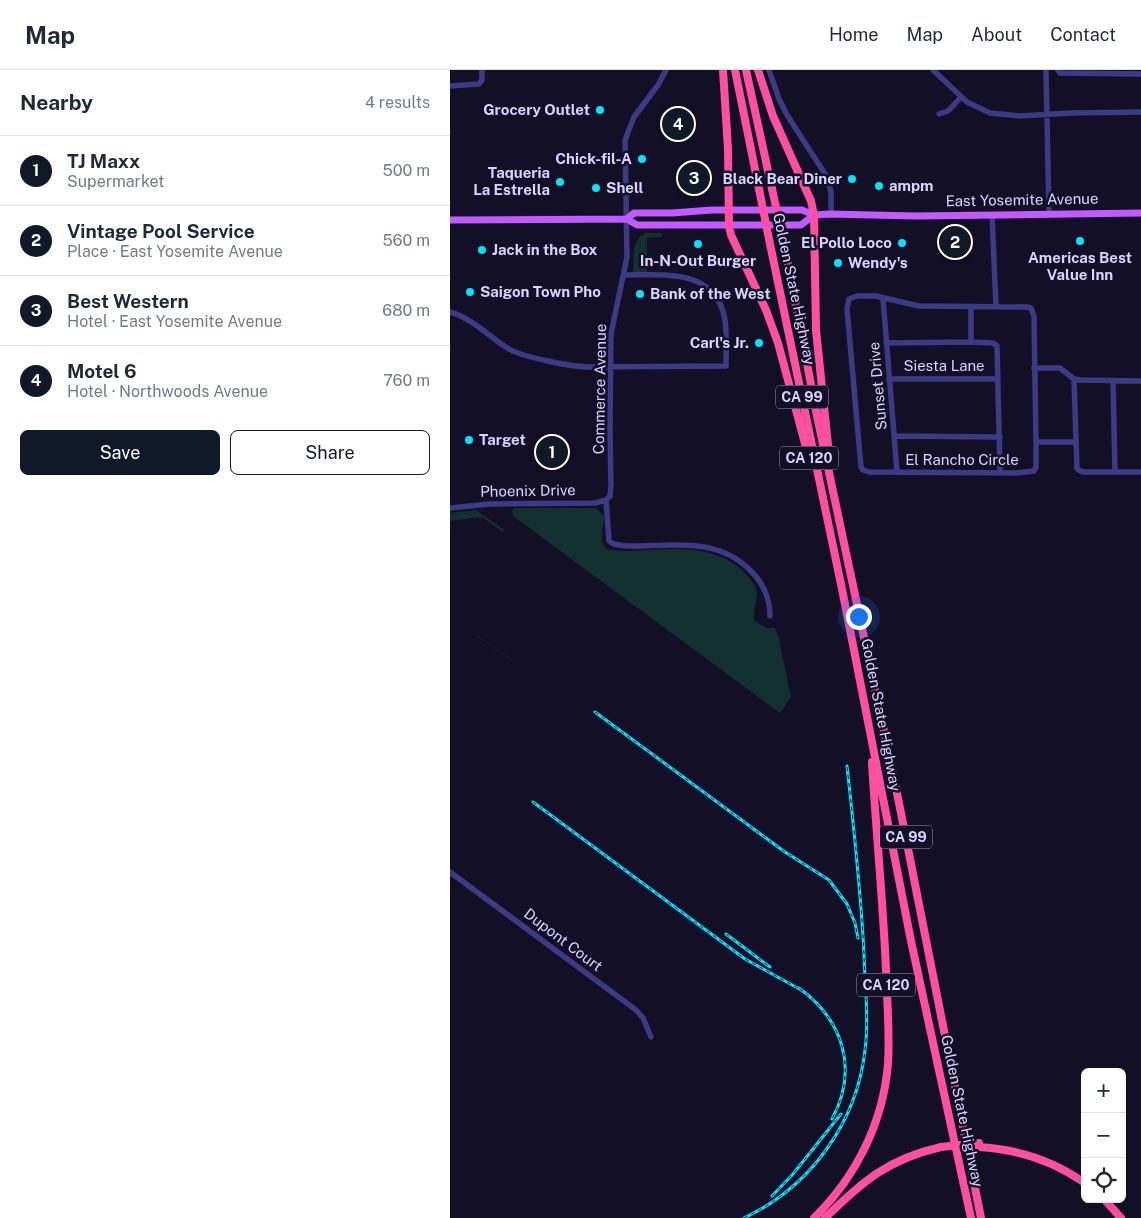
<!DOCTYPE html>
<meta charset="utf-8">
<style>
body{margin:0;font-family:"Public Sans",sans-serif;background:#f6f6f7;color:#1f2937}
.controls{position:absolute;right:15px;bottom:15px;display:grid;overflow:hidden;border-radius:8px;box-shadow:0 5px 20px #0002}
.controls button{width:45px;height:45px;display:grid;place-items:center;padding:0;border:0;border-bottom:1px solid #e0e1e3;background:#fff;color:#1f2937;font:25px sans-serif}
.you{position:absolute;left:408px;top:546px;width:18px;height:18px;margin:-12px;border:4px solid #fff;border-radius:50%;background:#1a73e8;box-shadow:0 0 0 8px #1a73e833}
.badge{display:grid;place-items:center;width:32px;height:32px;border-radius:50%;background:#111827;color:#fff;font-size:16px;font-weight:700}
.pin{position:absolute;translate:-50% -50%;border:2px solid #fff;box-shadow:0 1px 5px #0006}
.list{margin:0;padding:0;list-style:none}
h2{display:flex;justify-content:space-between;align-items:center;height:65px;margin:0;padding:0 20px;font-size:21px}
h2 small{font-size:16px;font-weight:400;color:#747a83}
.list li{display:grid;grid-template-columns:32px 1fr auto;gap:15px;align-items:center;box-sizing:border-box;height:70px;padding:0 20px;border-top:1px solid #e0e1e3}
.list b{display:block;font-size:19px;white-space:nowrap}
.list p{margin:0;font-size:16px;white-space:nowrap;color:#747a83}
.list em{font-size:16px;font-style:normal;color:#747a83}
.actions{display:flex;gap:10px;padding:15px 20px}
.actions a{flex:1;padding:11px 0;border:1px solid #111827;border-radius:8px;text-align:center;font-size:18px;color:#111827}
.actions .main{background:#111827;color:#fff}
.icon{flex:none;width:28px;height:28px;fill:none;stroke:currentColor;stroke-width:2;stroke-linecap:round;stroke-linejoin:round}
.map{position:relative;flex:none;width:691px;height:1148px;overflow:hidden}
header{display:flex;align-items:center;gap:30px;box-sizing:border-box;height:70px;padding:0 25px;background:#fff;border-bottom:1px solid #e0e1e3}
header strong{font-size:24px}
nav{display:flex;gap:28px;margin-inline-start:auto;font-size:18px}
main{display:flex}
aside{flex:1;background:#fff}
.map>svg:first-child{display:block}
</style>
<header>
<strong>Map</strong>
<nav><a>Home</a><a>Map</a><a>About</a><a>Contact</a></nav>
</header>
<main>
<aside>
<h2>Nearby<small>4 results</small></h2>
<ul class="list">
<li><span class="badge">1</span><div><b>TJ Maxx</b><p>Supermarket</p></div><em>500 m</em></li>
<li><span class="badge">2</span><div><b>Vintage Pool Service</b><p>Place · East Yosemite Avenue</p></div><em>560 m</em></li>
<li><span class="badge">3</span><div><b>Best Western</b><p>Hotel · East Yosemite Avenue</p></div><em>680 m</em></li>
<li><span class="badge">4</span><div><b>Motel 6</b><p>Hotel · Northwoods Avenue</p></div><em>760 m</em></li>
</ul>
<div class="actions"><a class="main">Save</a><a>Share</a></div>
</aside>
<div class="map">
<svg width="691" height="1148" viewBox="0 0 691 1148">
<rect width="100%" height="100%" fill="#130f26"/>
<path fill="#12302f" d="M196,163H212V167L197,168V202H183C184,188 181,169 196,163Z
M65,438H146L154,446C154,455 149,469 154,476C167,494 267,453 304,515C312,528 300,538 305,551L316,558H325L328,565L341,627L330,643L63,446L62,441Z
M26,440L54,460L53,462L32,447L30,449L28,447L0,451V443Z"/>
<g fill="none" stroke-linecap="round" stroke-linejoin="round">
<path stroke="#0c2248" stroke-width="1" d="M26,565L63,591"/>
<path stroke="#3d3a85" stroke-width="5.5" d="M319,0L329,29L337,45L377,107L381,122V144
M483,0L517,32L540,43L570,46L621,43L691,42
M596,0L599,144
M608,0L610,3L691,4
M0,16L29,14L32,10V0
M489,44L498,41L511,27
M542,145L546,236
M407,226H426L469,236L577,237L581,238L584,246L586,372V397L584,401L566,403L419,402L413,400L411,397L397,239L399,229Z
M433,228L447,402
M0,242C24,249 39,267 59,279C73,287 122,297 139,297L276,296C276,281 277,265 275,250C266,198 214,205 174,205
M521,272V237
M436,273L521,272L543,273L547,276L550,403
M584,298H610L624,309L630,310L691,311
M439,309H548
M624,309L627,399L633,402H691
M663,311L665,402
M444,366L550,367
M586,372H625
M156,430L160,426L161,416L160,359L161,264L177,187L175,70L184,47L208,15L216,0
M156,430L159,471L164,474L175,476C220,477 266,465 301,501C313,513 320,529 320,546
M0,438L39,434L145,433L156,430
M0,802L186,940L193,948L201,967"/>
<path stroke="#c25bff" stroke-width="7" d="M177,149L184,143H222L262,140H352L364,145L381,144L465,146L691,143
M0,150L177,149L187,155H351L364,145"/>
<path stroke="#ff4fa3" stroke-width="8" d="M273,0L278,79L279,156L281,165L316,240L328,273L361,396
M285,0L309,119
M296,0L322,119
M308,0L323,46L361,131L364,145L366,260L378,375
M334,173L367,346L446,718L531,1148
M320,174L392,519L461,871L521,1148
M528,1077C568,1079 602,1090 635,1113
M654,1129L671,1148
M364,1148C406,1107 433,1053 438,994C440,963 437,931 436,900C433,830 426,761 422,692
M375,1148C413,1111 438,1089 491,1077"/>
<defs>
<path id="rail" d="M145,642L335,782L379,810L397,834L405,853L408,868
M83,732L295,889L353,921
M276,864L320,897
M349,918C393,950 409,999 382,1049
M322,1126L343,1104L391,1044
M294,1148C360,1117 407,1053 415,980C419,949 415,916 414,885C411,822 404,759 397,696"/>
</defs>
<use href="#rail" stroke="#00e5ff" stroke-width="3"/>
<use href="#rail" stroke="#130f26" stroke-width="1" stroke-dasharray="4" stroke-linecap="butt"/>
<path stroke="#ff4fa3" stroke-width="8" d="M309,119L320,174
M322,119L334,173
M491,1077L529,1073"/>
</g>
<g fill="#00e5ff" stroke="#130f26" stroke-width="2">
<circle cx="150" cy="40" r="5"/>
<circle cx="192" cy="89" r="5"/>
<circle cx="402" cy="109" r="5"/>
<circle cx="110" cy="112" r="5"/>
<circle cx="429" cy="116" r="5"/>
<circle cx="146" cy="118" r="5"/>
<circle cx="630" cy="171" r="5"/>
<circle cx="452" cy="173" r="5"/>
<circle cx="248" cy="174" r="5"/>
<circle cx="32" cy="180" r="5"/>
<circle cx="388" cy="193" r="5"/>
<circle cx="20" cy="222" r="5"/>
<circle cx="190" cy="224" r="5"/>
<circle cx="309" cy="273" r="5"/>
<circle cx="19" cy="370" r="5"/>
</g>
<g text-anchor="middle" stroke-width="5" stroke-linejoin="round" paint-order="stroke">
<g fill="#130f26" stroke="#9e99be" stroke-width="1">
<rect x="326" y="315.5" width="52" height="23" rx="4"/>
<rect x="330" y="376.5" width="58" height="23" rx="4"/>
<rect x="430" y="755.5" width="52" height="23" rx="4"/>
<rect x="407" y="903.5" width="58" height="23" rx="4"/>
</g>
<g font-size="14" font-weight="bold" fill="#d9d4ff">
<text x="352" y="332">CA 99</text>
<text x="359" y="393">CA 120</text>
<text x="456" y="772">CA 99</text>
<text x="436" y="920">CA 120</text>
</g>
<g font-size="15" font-weight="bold" fill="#d9d4ff" stroke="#130f26" text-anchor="start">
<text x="140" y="45" text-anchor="end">Grocery Outlet</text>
<text x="182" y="94" text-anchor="end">Chick-fil-A</text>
<text x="100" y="108" text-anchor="end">Taqueria<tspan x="100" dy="17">La Estrella</tspan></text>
<text x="392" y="114" text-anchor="end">Black Bear Diner</text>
<text x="439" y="121">ampm</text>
<text x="156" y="123">Shell</text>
<text x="442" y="178" text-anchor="end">El Pollo Loco</text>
<text x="42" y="185">Jack in the Box</text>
<text x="630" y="193" text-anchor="middle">Americas Best<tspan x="630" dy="17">Value Inn</tspan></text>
<text x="248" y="196" text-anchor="middle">In-N-Out Burger</text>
<text x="398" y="198">Wendy's</text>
<text x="30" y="227">Saigon Town Pho</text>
<text x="200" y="229">Bank of the West</text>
<text x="299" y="278" text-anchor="end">Carl's Jr.</text>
<text x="29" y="375">Target</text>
</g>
<g font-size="15" fill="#d9d4ff" stroke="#130f26">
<text transform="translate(572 130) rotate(-1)" y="5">East Yosemite Avenue</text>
<text transform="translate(344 219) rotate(78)" y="5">Golden State Highway</text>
<text x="494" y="301">Siesta Lane</text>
<text transform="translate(428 316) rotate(-95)" y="5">Sunset Drive</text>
<text transform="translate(150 319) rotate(-89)" y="5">Commerce Avenue</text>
<text x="512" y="395">El Rancho Circle</text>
<text transform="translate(78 421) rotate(-1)" y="5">Phoenix Drive</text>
<text transform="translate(431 645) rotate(79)" y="5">Golden State Highway</text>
<text transform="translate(113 870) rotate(37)" y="5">Dupont Court</text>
<text transform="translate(512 1041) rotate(78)" y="5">Golden State Highway</text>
</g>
</g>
</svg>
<div class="controls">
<button>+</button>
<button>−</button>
<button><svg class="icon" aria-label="locate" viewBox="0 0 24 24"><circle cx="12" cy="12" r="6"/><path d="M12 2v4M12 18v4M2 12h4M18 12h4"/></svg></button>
</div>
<div class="you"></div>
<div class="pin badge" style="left:102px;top:382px">1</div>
<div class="pin badge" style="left:505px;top:172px">2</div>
<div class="pin badge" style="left:244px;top:108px">3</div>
<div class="pin badge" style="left:228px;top:54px">4</div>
</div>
</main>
